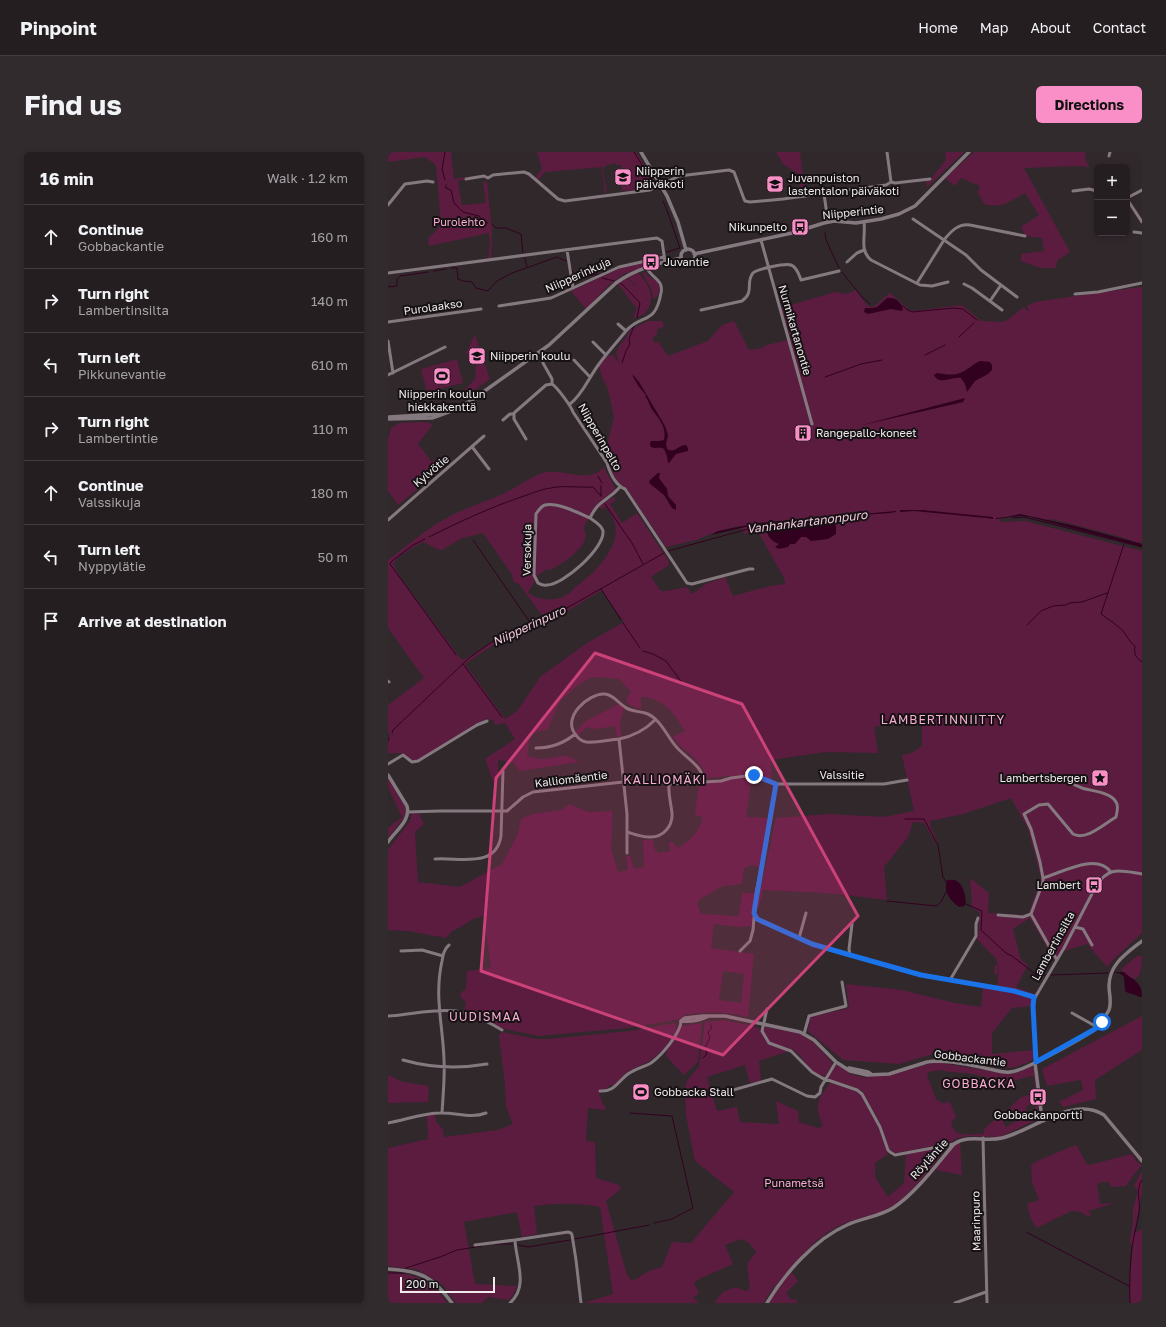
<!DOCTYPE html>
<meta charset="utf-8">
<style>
body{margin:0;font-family:"Golos Text",sans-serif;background:#312b2e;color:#f1f3f6}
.controls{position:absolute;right:12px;top:12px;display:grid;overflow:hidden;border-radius:6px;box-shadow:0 2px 6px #0003}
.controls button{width:36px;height:36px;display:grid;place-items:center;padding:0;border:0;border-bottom:1px solid #423c3f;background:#251e21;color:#f1f3f6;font:20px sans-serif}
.scale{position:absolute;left:12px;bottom:10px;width:95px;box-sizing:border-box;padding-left:4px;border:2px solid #f0eaed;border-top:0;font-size:11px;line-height:14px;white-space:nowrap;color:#f0eaed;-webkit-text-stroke:3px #161214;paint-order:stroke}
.stop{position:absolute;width:12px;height:12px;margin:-9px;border:3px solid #1a73e8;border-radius:50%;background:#fff}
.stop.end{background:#1a73e8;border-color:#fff;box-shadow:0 1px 4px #0008}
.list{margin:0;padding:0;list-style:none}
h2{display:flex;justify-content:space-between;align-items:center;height:52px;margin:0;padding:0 16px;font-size:17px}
h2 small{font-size:13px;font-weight:400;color:#a3a2a5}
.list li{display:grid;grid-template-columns:26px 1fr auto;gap:12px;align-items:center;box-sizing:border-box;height:64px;padding:0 16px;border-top:1px solid #423c3f}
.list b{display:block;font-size:15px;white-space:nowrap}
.list p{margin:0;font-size:13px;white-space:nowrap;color:#a3a2a5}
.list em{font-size:13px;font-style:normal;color:#a3a2a5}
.icon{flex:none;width:22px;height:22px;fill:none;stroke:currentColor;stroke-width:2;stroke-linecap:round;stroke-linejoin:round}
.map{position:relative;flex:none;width:754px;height:1151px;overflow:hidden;border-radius:6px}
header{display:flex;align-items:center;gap:24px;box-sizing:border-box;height:56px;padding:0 20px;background:#251e21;border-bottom:1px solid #423c3f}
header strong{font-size:19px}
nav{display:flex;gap:22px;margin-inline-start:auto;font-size:14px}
.intro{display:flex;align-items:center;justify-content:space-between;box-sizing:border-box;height:96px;padding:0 24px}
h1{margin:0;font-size:28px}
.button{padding:10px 18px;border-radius:6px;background:#fa8fc8;color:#111;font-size:14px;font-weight:700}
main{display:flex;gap:24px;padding:0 24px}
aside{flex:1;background:#251e21;border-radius:6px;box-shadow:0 2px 6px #0003}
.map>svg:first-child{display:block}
</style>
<header>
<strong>Pinpoint</strong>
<nav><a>Home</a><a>Map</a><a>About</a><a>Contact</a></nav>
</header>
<div class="intro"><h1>Find us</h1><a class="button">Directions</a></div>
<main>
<aside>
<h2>16 min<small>Walk · 1.2 km</small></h2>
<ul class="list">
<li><svg class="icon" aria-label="ahead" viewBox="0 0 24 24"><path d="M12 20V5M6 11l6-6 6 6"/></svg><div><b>Continue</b><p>Gobbackantie</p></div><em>160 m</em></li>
<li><svg class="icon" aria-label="right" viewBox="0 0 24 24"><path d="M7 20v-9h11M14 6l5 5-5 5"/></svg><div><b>Turn right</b><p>Lambertinsilta</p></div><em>140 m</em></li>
<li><svg class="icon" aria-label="left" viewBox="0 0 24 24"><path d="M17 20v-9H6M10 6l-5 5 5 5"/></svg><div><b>Turn left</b><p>Pikkunevantie</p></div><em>610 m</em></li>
<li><svg class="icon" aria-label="right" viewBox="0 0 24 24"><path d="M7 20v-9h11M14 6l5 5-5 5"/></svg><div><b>Turn right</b><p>Lambertintie</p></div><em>110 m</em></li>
<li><svg class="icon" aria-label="ahead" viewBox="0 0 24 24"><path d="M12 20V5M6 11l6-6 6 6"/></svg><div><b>Continue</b><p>Valssikuja</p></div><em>180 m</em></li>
<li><svg class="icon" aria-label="left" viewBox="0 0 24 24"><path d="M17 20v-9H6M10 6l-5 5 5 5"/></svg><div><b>Turn left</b><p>Nyppylätie</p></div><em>50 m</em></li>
<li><svg class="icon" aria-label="arrive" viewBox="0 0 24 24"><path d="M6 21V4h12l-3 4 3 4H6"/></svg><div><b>Arrive at destination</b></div></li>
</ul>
</aside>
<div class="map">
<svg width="754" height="1151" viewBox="0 0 754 1151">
<rect width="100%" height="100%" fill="#31282c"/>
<path fill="#5b1c40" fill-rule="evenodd" d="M0,0H63L66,27L78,25V27L70,29L74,53L98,51L95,30H99L104,80L103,106L100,107L102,91L101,81L41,94L40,87L53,73L48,13L37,5L0,10Z
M149,0H248L267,31C262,39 243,38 234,39V34L232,31L233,30L232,23H239L237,17H234L233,13H228V11L219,13L215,16L219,41H217L214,15L157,20L149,29L147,26L154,17Z
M388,0H412L417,41L415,43H413L410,22L395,12Z
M557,0H576L539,35L538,29L542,28L558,8Z
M586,0H698L697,7L701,15L689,14L636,16L682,100L670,108L667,116H652L633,109V102L656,99L654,86L637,84L633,75L651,63L637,41C622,49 614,57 596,52L590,41L592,34L573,26L567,34L557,26Z
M262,110V113L236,122L221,133L198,157L183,139L235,115Z
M257,120L261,125L269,129C272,135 272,140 268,146H265L264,138L254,121Z
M251,121C254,126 259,131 261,137C267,151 259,165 245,166L249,157L230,132L238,126L252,137L239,125Z
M752,135L754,136V391L748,390L730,384L664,367L659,368L632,362L611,366L613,370L637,369L754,399V781L727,806L719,815L699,792L676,799L667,809L642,766L625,777L633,808L640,813L628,835L646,842L643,854L624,856L604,881V902L646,898V905L643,909L628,915L617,916L604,912L545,902L511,912L455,908L420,879L422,865L461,856L458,832L514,838L567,851L593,855L595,836L607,838L610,829L611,815L610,814L609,823L606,822L607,813H610L608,807L588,786L590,784L592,760L584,756L582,726L601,741L600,761L640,763L653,726L640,677L623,646L575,662L542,669V673L550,691H548L536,671L525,670L520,685L496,715L499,748L440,741L375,738L371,755L369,754L388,666L441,662L495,665L526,659L514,603L524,601L534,594V569H525L486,575L490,601L438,600L383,608V628L365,622L318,626C313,605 297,602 285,585L297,579C286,561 276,546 253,545V557C248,556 242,553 238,550L243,539L231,527L209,525L202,526L190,533L172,549L160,577L141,582L142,587L139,604C143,605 148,606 152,607C170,608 173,598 191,610L132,619L126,611L110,608V630L107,634L97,607L127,587L117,571L107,573L105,568H102L99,566L28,609L22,608L14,601C9,602 5,600 0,602V586L2,584L0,579V553L36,526L0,476V408C19,394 37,378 57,367C76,356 97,350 117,341C129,335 141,326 154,321C173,315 201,333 216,315C218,323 226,329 227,338L211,350L203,361L195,377L198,381C199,396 174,412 162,418L159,417L146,426L147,429L140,440C149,450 170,449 180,442C184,440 186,436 189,434C212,417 245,383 217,355L213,357L210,354L226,345L228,348L222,352L234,371L249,361L280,408L281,413L263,425L273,439H278L299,435L304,442L318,432L337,425L345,444L382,434L397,432L396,426L369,378L356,382L354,374H351L330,379L308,388L278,395L239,337L229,329L223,318L217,300L226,266L220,237L214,225L211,214L219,204L225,203L231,211L228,201L233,191L238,186L242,178L260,169H274L276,174L269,178V182L264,188L268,191L270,189L280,204L320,189L334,173L346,169L361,198L375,196V194L403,187L393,156L447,140L459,142L468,138C485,162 481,158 502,141L521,158L525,159L574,153L593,169L613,170L618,169L636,155L641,161L639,154L647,150ZM95,381L123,421L126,430L131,432L156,466L155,469L108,488L76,508L72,506L14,428L5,413C8,404 26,395 35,390C41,391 44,397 54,398L74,386ZM214,438L236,470L199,491L153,524L129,559L117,567L77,512L105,493L157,473Z
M87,183L102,227L76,246L75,239L87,227L88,211L78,201Z
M69,207L75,231L39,240L33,217Z
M37,270L45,272L30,292L43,309L48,308L54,317L10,353L0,339V287L3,276L11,271Z
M231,552L236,556L232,570L233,584L229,585L227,574L208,577L199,575L190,583L187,580L198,569Z
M364,625L358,665L381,666L371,715L363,713L356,716L354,732L335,734L312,747L309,751L313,762L351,764L354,741H367L364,774L351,775L326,772L323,796L366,802L360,865C337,860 319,859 296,863V865L287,868L240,876L151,884L116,877L89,864L76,859L78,850L73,846L72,841L78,837L79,819L103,816L96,764L85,767L73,775L64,779L58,786L20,779L0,778V698L22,669L24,661L31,662L36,672L27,680L30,730L72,735L114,712L130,682L133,667L145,662L173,658L182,652L200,660L224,659V678L223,697L230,720L240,718L238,704H242L246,717L256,715L255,688H265L267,698L271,701L282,699L281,691L283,689L290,696C304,687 310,682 315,665L307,663L311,631L334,630L338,628ZM335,819L356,822L353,851L331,848Z
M0,626L17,655L18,663L0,686V676L14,665L0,635Z
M749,804H754C754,813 754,823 747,827L741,825L733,817Z
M754,864V898L707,928L708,947L675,955L671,950L695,938L693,928L659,934L654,917Z
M335,868L361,873L371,876L381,893L401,899L371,909L373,929L362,931L357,913L319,925L329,959L349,955L352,970L391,972L388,949L410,959L411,970L430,976L435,974C426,952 429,949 442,931L468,939L473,943L489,971L500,1002L487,1011V1025L500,1045L516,1031L518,1002L557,994L558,997C543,1015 523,1043 503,1055C488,1064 471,1065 455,1072C430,1083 412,1104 396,1124C388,1133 381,1140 376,1151H326L335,1140L348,1135L357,1139L362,1137L359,1112L368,1100L361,1091L353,1087L337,1093L345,1112L311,1127L306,1131L311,1141L310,1143L305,1145L311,1151H196L225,1142L212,1055C190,1051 168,1051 146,1054L149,1082L134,1085L129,1060L76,1070L87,1132L129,1134L125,1143L121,1148L100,1145L94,1151H68L55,1133L30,1118L0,1114V996L40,987L39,963L47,962L48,970L55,977L56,985L110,978L125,972L118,955L117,932L111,883L114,880L149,887H160L241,879L287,871L289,878L277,896L267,905L260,910L242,918L235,924L227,934L222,933L211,942L218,958L200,956L198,989L207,990L208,1026L231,1033L233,1037L218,1049L239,1123L243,1128L248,1127L259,1120L274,1115L284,1090L303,1091L346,1040L307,1009L298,963L297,936L299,929L311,914L317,870Z
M313,871L314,872L310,910L296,923L278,904L279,897L294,874Z
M378,875L410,881L419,885L426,891L443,909L444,913L437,924C419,924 417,902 403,897C396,894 389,894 382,891L375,878Z
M544,911H554L621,922C630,922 637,915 646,915L651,967L611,985L581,984L568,986L564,990L509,1001L505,1000L500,996L493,973L475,940L469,936L439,927L447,914L449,913L461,919V922L479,926L480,924L503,923ZM553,918C562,921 565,920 575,921C583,921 608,927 614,932L643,924L646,925L647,938L646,942L648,948L647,958L618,975L615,970V966L621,964L624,969L638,961V955L643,951V947L641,943L633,945L622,956L604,970L597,976L595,982C581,982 566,987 563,970L568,965L562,950L554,951L548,947L539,923L540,920Z
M0,923L15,930L41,934L40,950L0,951Z
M572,991L574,1023L548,1018L547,1016L568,992Z
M687,993L689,994L698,1011L701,1013L744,1002L748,1009L754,1013L746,1022L738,1034L723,1035L721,1030H714L709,1032L712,1052L727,1051L700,1059L703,1062L701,1065L692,1060L683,1059L649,1076V1074H647L642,1065L639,1052L651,1048L644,1030L643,1013L645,1011Z
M754,1019V1041L746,1081L754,1077V1151H742L741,1134L745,1092H742V1086L745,1072V1056L750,1040L746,1033Z
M403,1119L410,1129L398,1141L403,1148L407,1147L410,1151H379Z
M0,1120C31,1123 40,1126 59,1151H0Z"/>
<path fill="#32011f" d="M499,146C507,145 512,149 515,157L514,159L503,157L480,162L476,160L477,156H485L489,155Z
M592,209L602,210L604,213V218L600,222L587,229L579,240L577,232L573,226C563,224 552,234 546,223L549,221C556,222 565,224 572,221C578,219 585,212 592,209Z
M244,223L246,224L251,230L277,274L280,283L278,292L279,297C287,302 290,293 298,293L300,296V299L288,302L281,311H280L279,304L276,297C271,294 266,298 262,294V291L263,289H271L276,288C279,274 270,266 263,256C261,252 260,247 257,244L258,243L251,235Z
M577,246L575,250L571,251L470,274Z
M270,321H272L271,326L279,337L280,344L288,353V358L284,356L276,343L261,331L262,328Z
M512,358H534L605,365V367L599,366L526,359L512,360Z
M508,359V360L502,361L434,366L380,371V376L383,378L417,373L446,372L448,374V382L440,387L423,389L418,385H413L407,392H402L400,395L391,397L387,395L391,392C382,389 378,382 378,372L366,373L323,383L330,379L370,371Z
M632,362L687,374L754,392V395L642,365L632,364L608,367V366L619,365Z
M559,728C562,728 566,727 569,729C576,733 579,748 577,754L571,755C562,748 555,740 559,728Z
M730,820H735C738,821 740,824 743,826C751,830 754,836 754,845H751C746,841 742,843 737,839L736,825Z"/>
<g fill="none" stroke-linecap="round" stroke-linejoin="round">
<path stroke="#32011f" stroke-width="1" d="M57,0L54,17L57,28
M246,0L265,31
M58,33V36L63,38L66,51L75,60L91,64L96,70L100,71
M275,49L280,61L292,96L279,100
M104,72L108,76H118L133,82L135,101
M437,81L438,88L451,116
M137,106L139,115
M63,116H69L70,127L75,129L84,130L88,136L100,139L109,129L124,121L169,105L178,109
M183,116L188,126L212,122
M45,119L58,117
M454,120L474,145L482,152
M214,126L226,129
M232,131L235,133L252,151L249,166
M0,135L9,134V127L12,124L40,120
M512,153L515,154L518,157L524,160L565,156L575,157L589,168
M571,185L586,171
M537,203L557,193
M234,211L238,199L242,192L241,187L246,174
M437,225L473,212L494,208
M210,324L214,331
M213,344V334
M217,352L244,391L255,412
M625,366L636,365L754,395
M41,385C71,370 101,356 133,345C143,342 153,337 163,336C177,333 191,336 205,335L213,344
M37,387L25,393L4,409L2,412L68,503
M85,388L143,472
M736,392L713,462C720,467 728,472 734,478C739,483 741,490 747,494C746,502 747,505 754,510
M280,399L371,374L478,363
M213,437L233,468
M235,471L252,496
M639,473L653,459L665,454L678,453L681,451L694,450L719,441
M255,499L265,502L278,509L295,532
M75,512L114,565
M4,581L5,578L81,506L108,487L156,469L276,401
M0,589L1,586
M517,667H536L550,693L555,725L558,730
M499,749L548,754L553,750L559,738
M578,752L594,759L593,778L618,801L624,804L650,824L657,823
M726,820L731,821
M663,823L720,821
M315,906L319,902L317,895L322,886L320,880L323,877V873
M242,961L284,964L305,1056L284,1067L266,1071
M638,1080L741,1134
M187,1087L261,1073
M107,1092H124
M130,1093L140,1095L182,1088
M18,1116L52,1105L69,1098L94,1094
M0,1121H17
M742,1151C741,1132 742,1113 744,1095C746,1083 749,1072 751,1061C753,1050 747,1037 754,1028"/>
<path stroke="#84797e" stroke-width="3" d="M721,4L722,0
M78,27L96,24L100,26L105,23L136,20L141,22L170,47L177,49L262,38L291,24L341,18L346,20L356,47L357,49L362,50L395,47L498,33L503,30L499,0
M503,30L507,31L542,27
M685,39L701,37L709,39
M436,42L440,70
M739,46L754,38
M739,47L754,70
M0,53L17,32L39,29L45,30
M525,67L578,103L593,118L629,145
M476,70C478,84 471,98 483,108L532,133L544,134L560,130
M746,80L754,81
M373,88L424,272
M179,98L185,136
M459,110L469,101L476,98
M0,121L269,86L274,89L277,110
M529,131L556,88C563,79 571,71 582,73L637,84
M576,132L584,136L614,158
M687,142L710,140L754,131
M602,149L613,133
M111,154L163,146L231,115L276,105
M313,158L354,149C367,140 357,130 365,121C369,117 397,111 403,113C409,115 411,123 413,128L451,119
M0,170L93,157
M230,172L238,179
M0,189L5,221
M205,190L218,203
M186,208L202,225
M155,211L164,227V232C169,235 183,254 185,260L219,311C222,321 227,333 237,337L299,431L304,432L361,417H365
M0,223L57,195
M182,252C195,242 201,225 211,212C219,201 229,190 238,179C254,161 267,174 273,141C276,127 263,126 259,116
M115,268L122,262H126
M138,287L126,267V261L158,233L164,232
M85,296L101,317
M202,366C191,361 169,350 157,353C153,354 151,358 148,362L146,423L150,431C152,432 155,434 159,433C175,433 217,396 215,379C214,373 206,369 202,366C211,347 220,349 232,335
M0,368L96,284
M0,529L1,530
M231,587C221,588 208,591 198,590C193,589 190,586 188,583C173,566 200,541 217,542C226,543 230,551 237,555C243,560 251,559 257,561C271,565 278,582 286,592C296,606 313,611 316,629
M148,596C163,596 175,592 187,582
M0,612L15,603L24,610L30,609L89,573L99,569
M268,631H279L281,632
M20,660L52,659H119L135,645L145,640L235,630
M239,680C246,682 254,685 261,685C275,686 285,674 284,661C283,652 280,641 281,632L333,629L343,626L366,623L388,632H496L519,628
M239,701V662L231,587C246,584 257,578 267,568
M47,707C71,705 108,717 113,684L115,619
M655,726C673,721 708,700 723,720
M643,762L669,808
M610,763L635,765L643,762L655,730V726L652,710L643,677L636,662L651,653L660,652L685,682C698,689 716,672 728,665C729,660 731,654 728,650C723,640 703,639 694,636C687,633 680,630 674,627
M367,764L374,770L424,792L499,814L533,823L626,839L646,845
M687,775L695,777L704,793
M411,786L418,761
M13,799L34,798L55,804
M352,799L362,789L365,778L368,742L384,659L388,632
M462,803L461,797L464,772
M562,828L588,784V772L590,766
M379,857L374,879L381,891L403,899L424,920L434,926L469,938L474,942L492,975L500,998L502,1000L507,1003L566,992
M684,861L709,875
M0,864C22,863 46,856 68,859C84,862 101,870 114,878
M416,882L421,864L458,854L454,830
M15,908C43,916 70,917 99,912
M648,910L645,849L676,796L708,734C722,713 733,719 754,722
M212,939C227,940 230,929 240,922C247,917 256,915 263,911C273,904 293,881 293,869
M324,944L384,927L419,944L427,945L432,941L433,935L448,910
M54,961C55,943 57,925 56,908C55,873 46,845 54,809C55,803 56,797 61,793
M0,971C17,968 35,961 52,961C67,960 83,967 98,961
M595,986L599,1151
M87,1093L127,1088
M122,1151C141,1134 128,1110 127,1088L180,1080L183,1081L184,1083L188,1108L193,1151
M567,1151L598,1140"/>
<path stroke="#84797e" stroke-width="3.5" d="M253,0L279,44L290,70L298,98
M293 104a7 7 0 1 1 14 0a7 7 0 1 1-14 0Z
M306,102L404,81L436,71L446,69L468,71L493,67L511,62L527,54L581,0
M1,265L50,262
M0,267L44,266L66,258L84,248L161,193L228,131C247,117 271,111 293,106
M0,623L19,654C23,669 7,679 0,690
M293,869L297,866L315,864H337L412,880L426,888L448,910L462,919L479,923L501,922L539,910L547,909C564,909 584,913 601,917C608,918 615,921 622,920C635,920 694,886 706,878C712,873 717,865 721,858C724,850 721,842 721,834C721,812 739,801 754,789
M293,869C301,870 312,868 319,865
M647,911L653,959L655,969
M461,916L480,920L483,922
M0,1117C33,1119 44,1124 64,1151
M379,1151C397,1121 427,1087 459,1073C474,1066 490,1065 505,1056C528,1041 548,1013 566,992C581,982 597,990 614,986C644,979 685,943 716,963L754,1009"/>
</g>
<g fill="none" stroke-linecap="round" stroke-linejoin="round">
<path stroke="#1a73e8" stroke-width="5" d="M366,623L388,632L367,754L366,761L369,767L424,792L462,803L533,823L626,839L646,845L645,854L648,910L707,877L714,870"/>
</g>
<path fill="#cb4278" fill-opacity="0.2" stroke="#cb4278" stroke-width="3" stroke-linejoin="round" d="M207,501L354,552L470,764L335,903L93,819L108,626Z"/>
<defs>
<symbol id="school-square" viewBox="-11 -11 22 22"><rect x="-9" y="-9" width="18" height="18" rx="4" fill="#fa8fc8" stroke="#161214"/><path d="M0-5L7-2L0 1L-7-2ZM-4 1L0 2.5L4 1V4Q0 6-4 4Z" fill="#111"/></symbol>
<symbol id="bus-square" viewBox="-11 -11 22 22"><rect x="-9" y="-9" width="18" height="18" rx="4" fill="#fa8fc8" stroke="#161214"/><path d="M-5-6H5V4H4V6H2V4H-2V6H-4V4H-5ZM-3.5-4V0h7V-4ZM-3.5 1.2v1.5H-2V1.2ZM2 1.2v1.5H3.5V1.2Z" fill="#111"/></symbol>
<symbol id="stadium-square" viewBox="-11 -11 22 22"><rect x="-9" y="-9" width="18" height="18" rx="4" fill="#fa8fc8" stroke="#161214"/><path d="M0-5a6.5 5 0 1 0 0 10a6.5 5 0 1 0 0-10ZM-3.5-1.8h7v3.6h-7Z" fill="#111"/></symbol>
<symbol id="building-square" viewBox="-11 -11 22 22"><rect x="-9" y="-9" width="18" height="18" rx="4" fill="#fa8fc8" stroke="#161214"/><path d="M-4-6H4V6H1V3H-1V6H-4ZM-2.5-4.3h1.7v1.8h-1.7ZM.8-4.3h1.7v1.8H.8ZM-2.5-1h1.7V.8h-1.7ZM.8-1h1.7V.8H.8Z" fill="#111"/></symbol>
<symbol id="sight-square" viewBox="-11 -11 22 22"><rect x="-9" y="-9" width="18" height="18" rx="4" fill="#fa8fc8" stroke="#161214"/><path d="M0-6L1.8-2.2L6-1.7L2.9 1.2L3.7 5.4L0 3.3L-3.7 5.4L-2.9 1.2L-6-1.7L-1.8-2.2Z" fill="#111"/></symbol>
</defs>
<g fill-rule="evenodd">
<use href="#school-square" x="225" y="15" width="20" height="20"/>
<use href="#school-square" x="377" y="22" width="20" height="20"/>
<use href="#bus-square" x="402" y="65" width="20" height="20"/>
<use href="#bus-square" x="253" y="100" width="20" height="20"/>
<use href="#school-square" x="79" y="194" width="20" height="20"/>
<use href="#stadium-square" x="44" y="214" width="20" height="20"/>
<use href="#building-square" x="405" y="271" width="20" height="20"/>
<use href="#sight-square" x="702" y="616" width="20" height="20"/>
<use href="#bus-square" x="696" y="723" width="20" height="20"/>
<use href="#stadium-square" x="243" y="930" width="20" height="20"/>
<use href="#bus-square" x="640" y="935" width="20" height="20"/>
</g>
<g text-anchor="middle" stroke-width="4" stroke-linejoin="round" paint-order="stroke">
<g font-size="11" fill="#f0eaed" stroke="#161214" text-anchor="start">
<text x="248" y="23">Niipperin<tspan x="248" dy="13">päiväkoti</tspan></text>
<text x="400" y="30">Juvanpuiston<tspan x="400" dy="13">lastentalon päiväkoti</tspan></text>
<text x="399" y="79" text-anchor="end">Nikunpelto</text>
<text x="276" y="114">Juvantie</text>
<text x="102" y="208">Niipperin koulu</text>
<text x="54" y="246" text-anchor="middle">Niipperin koulun<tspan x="54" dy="13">hiekkakenttä</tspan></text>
<text x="428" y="285">Rangepallo-koneet</text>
<text x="699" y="630" text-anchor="end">Lambertsbergen</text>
<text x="693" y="737" text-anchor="end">Lambert</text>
<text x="266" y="944">Gobbacka Stall</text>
<text x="650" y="967" text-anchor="middle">Gobbackanportti</text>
</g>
<g font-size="11" fill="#f0eaed" stroke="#161214">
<text transform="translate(465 60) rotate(-6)" y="4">Niipperintie</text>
<text transform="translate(190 123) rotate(-24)" y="4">Niipperinkuja</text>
<text transform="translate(45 155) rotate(-8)" y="4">Purolaakso</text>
<text transform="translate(407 178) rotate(74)" y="4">Nurmikartanontie</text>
<text transform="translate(212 285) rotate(60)" y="4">Niipperinpelto</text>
<text transform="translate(43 319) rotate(-40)" y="4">Kylvötie</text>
<text transform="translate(139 398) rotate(-89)" y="4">Versokuja</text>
<text x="454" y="627">Valssitie</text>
<text transform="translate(183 627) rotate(-7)" y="4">Kalliomäentie</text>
<text transform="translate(665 794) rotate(-61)" y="4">Lambertinsilta</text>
<text transform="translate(582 906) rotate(7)" y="4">Gobbackantie</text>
<text transform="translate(541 1007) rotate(-48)" y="4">Röyläntie</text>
<text transform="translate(588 1069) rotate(-91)" y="4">Maarinpuro</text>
</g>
<g font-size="11" fill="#fca9d3" stroke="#161214">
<text x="71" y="74">Purolehto</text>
<text x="406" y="1035">Punametsä</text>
</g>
<g font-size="12" font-style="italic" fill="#f4c9de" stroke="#161214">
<text transform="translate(419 370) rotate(-7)" y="4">Vanhankartanonpuro</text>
<text transform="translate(141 474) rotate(-25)" y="4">Niipperinpuro</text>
</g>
<g font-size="12" letter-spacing="1" fill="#f7acd1" stroke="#161214">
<text x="555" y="572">LAMBERTINNIITTY</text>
<text x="277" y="632">KALLIOMÄKI</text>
<text x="97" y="869">UUDISMAA</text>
<text x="591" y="936">GOBBACKA</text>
</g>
</g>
</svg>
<div class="controls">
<button>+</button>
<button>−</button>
</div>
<div class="scale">200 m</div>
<div class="stop" style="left:714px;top:870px"></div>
<div class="stop end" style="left:366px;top:623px"></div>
</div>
</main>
